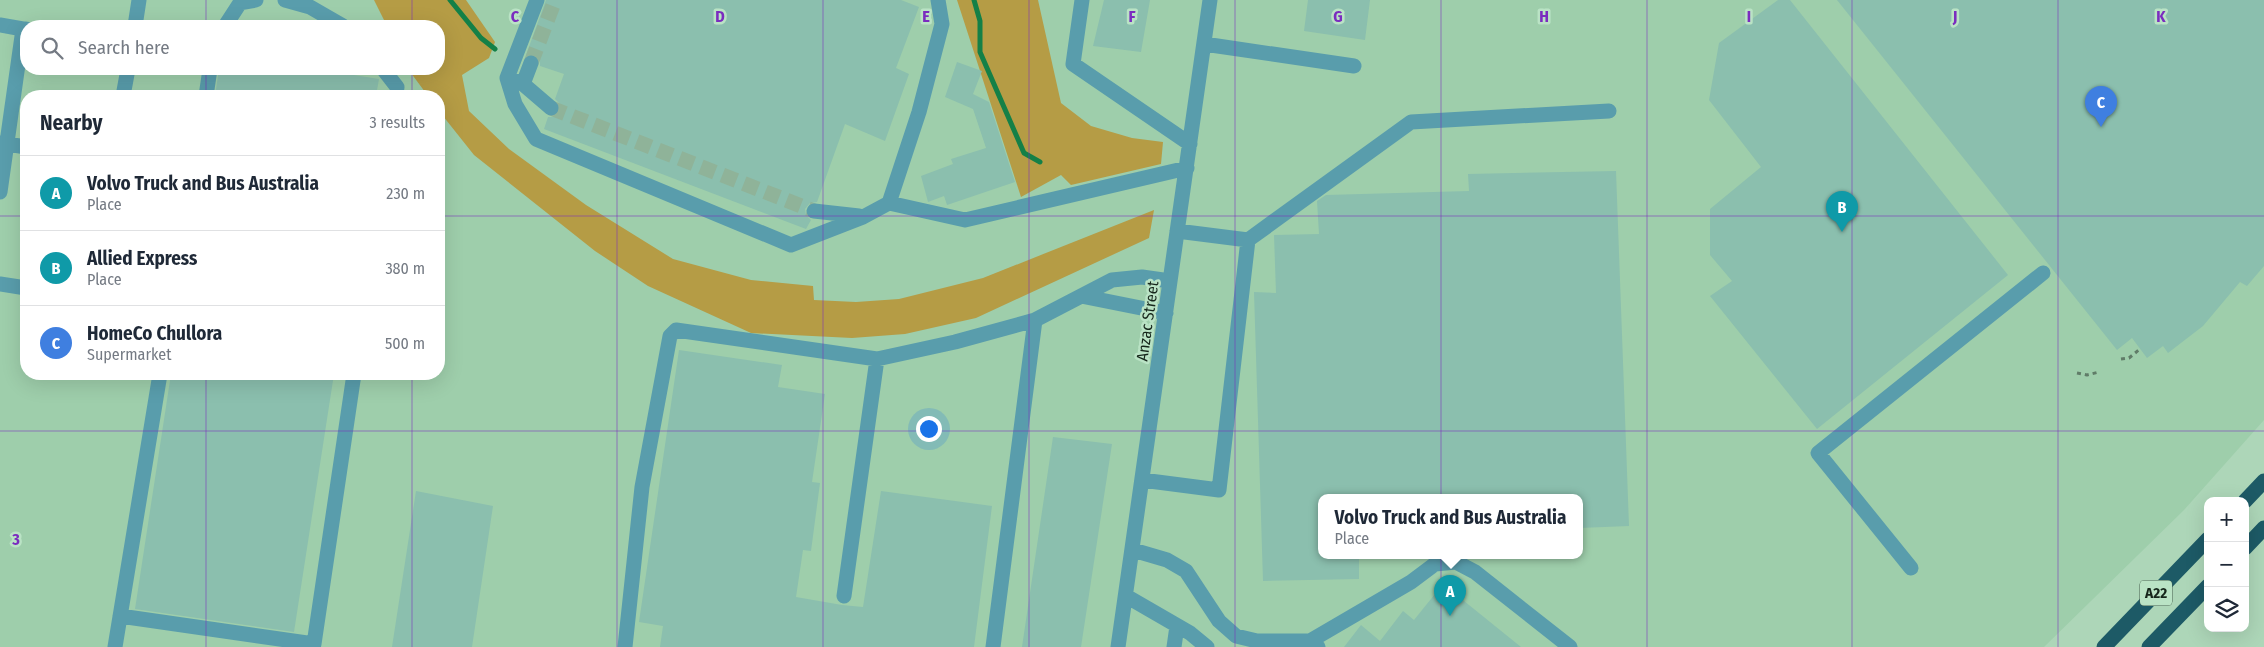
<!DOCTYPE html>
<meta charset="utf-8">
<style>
body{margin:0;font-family:"Fira Sans Condensed",sans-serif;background:#f6f6f7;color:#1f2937}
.controls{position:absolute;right:15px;bottom:15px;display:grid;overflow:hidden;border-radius:10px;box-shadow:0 5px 20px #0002}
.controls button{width:45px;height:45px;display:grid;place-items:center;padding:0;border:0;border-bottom:1px solid #e0e1e3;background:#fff;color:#1f2937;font:25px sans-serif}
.you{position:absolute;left:928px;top:428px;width:18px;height:18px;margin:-12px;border:4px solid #fff;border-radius:50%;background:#1a73e8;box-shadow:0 0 0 8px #1a73e833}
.badge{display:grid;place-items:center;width:32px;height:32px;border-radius:50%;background:#a83b9a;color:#fff;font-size:16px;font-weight:700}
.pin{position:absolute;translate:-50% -41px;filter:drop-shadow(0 1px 2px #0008)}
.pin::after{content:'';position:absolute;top:26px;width:18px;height:15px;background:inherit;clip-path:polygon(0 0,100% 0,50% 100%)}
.popup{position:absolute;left:1318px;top:494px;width:265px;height:65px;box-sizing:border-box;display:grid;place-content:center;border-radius:10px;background:#fff;filter:drop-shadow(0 1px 4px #0005);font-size:16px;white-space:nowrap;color:#747a83}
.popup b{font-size:19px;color:#1f2937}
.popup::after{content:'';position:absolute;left:50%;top:100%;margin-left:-10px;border:10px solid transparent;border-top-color:#fff}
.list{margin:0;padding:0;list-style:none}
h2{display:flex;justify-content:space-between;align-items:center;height:65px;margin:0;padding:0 20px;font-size:21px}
h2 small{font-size:16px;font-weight:400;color:#747a83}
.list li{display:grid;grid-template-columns:32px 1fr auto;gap:15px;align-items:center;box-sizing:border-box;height:75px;padding:0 20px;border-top:1px solid #e0e1e3}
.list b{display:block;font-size:19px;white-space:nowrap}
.list p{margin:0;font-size:16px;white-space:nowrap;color:#747a83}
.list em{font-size:16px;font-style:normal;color:#747a83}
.icon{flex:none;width:28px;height:28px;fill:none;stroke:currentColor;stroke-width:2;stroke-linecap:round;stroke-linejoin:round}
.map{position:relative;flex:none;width:2264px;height:647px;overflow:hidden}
.search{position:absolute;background:#fff;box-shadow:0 5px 20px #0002;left:20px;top:20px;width:425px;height:55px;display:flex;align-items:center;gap:12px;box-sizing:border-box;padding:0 18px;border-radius:20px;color:#747a83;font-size:19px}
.panel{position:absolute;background:#fff;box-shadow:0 5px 20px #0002;left:20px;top:90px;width:425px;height:290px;border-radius:20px}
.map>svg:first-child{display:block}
</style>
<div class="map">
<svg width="2264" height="647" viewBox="0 0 2264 647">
<rect width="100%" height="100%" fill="#add6b8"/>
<path fill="#9eceab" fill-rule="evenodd" d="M0,0H2264V420L2184,510L2044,647H0ZM26,26H439V69H26ZM26,96H439V374H26ZM1321,497H1579V555H1321Z"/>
<path fill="#b59c45" d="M374,0H466L495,42L489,58L462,75L469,111L509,149L586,205L673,259L751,280L813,286L814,300L856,302L899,299L983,278L1154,210L1149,238L976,318L905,334L852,338L751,333L648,286L595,251L474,155L439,111V96H428L408,69H439V26H387Z
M957,0H1038L1061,103L1091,126L1132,138L1163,142L1161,164L1071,185L1061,175L1021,197Z"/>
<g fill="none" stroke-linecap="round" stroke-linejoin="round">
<path stroke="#148047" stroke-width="5" d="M450,0L481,38L495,49
M974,0L980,21V52L1024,153L1040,162"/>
</g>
<path fill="#8bbfae" d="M546,0H901L919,7L896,68L909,74L885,141L845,124L817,202L810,203L805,209L806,215L811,220L806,229L544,129L548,117H555L560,110V104L555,99L564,74L540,66V61L535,54L526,55Z
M1104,0H1150L1141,52L1093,46Z
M1308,0H1370L1365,40L1304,31Z
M1778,0H1790L2008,275L1817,429L1710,296L1732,281L1710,255V209L1761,167L1709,100L1719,43Z
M1837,0H2264V266L2247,286L2240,282L2203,326L2168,353L2163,346L2147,358L2132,338L2117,350Z
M957,62L982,71L973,94L989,102L1015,182L947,205L944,196L928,202L921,176L953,164L951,159L986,148L973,109L945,97Z
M219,69H316L379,79L376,96H215Z
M1616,171L1629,526L1579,528V497H1321V555H1359V579L1263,581L1254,292L1276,293L1274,235L1319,234L1317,201L1326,195L1469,191L1468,174Z
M679,350L782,365L778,387L825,394L812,482L820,483L811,551L803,550L796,597L842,605L863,607L881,491L992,506L974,647H660L663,626L639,622Z
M171,374H334L294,632L135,609Z
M1053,437L1112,444L1081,647H1022Z
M416,491L493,506L472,647H392Z
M1443,584L1521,647H1344L1361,625L1380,641L1403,611L1414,620Z"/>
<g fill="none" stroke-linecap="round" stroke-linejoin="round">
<path stroke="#8fb399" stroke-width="15" stroke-dasharray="15 8" stroke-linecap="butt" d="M531,63L555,0
M551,108L814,211"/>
<path stroke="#607c68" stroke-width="3" stroke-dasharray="4 4" stroke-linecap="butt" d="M2121,359L2129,358L2140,349
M2077,373L2087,375L2099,372"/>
<path stroke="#599dac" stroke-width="15" d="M285,0L310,7L343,26
M537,0L507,78L515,104L536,139L791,245L863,217L889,203L965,220L1187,168
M1082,0L1073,64L1190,144
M0,25L23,29
M135,26L139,0
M225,26L240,3L256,0
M1204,44L1354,66
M383,69L397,87L396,96
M507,78L523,84L551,108
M523,84L531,63
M123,96L128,69
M206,96L210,69
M0,143L26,147
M0,192L23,29H26
M889,203L919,112L942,24L938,0
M814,211L859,216
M1248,240L1411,122L1609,111
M0,284L26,288
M1081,296L1166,313
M1142,480L1219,490L1248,240L1177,231
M1133,550L1167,560L1186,571L1219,621L1236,636L1257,641H1310
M1911,568L1818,453L2043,273
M844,596L877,359
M1126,596L1190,633L1207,647
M120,616L314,644L354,374
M115,647L160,374
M625,647L642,487L670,336L676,330L877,359L955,342L1035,320L1112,280L1142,277L1170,281
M993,647L1035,320
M1118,647L1210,0
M1174,647L1177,626
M1318,647L1310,641L1411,582L1435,564L1456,562L1475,572L1570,647"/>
<path stroke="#1d5a66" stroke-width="15" d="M2245,501L2264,481
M2245,548L2264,528
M2104,647L2208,539
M2149,647L2208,586"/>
</g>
<path fill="none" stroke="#7b2cbf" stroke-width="1" stroke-opacity="0.55" d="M206,0V26M412,0V26M617,0V647M823,0V647M1029,0V647M1235,0V647M1441,0V647M1647,0V647M1852,0V647M2058,0V647M206,69V96M412,69V96M0,216H26M439,216H2264M206,374V647M412,374V647M0,431H2264"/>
<g text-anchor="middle" stroke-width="5" stroke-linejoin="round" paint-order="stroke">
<rect fill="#bae3c5" stroke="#475f4e" stroke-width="1" x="2140" y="580.5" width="32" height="25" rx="4"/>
<g font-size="15" font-weight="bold" fill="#16261b">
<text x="2156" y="598">A22</text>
</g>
<g font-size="16" fill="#16261b" stroke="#bae3c5">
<text transform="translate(1147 321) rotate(-82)" y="6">Anzac Street</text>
</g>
</g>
<g font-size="16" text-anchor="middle" font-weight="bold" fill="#7b2cbf" stroke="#bae3c5" stroke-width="5" stroke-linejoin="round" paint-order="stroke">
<text x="515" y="22">C</text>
<text x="720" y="22">D</text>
<text x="926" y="22">E</text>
<text x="1132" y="22">F</text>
<text x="1338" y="22">G</text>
<text x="1544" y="22">H</text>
<text x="1749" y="22">I</text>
<text x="1955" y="22">J</text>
<text x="2161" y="22">K</text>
<text x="16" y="545">3</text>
</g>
</svg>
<div class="controls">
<button>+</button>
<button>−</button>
<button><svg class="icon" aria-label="layers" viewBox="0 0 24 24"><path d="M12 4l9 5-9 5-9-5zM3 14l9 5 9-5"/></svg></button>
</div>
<div class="you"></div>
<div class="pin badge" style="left:1450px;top:616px;background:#0f9aa8">A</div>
<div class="popup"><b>Volvo Truck and Bus Australia</b>Place</div>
<div class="pin badge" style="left:1842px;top:232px;background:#0f9aa8">B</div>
<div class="pin badge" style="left:2101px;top:127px;background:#3f7fe0">C</div>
<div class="search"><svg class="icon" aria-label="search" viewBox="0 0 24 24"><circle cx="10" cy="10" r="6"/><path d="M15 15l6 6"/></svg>Search here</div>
<section class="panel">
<h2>Nearby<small>3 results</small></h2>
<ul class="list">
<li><span class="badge" style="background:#0f9aa8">A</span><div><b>Volvo Truck and Bus Australia</b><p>Place</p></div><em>230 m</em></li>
<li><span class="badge" style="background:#0f9aa8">B</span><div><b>Allied Express</b><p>Place</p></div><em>380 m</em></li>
<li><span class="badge" style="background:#3f7fe0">C</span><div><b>HomeCo Chullora</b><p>Supermarket</p></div><em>500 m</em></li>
</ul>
</section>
</div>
